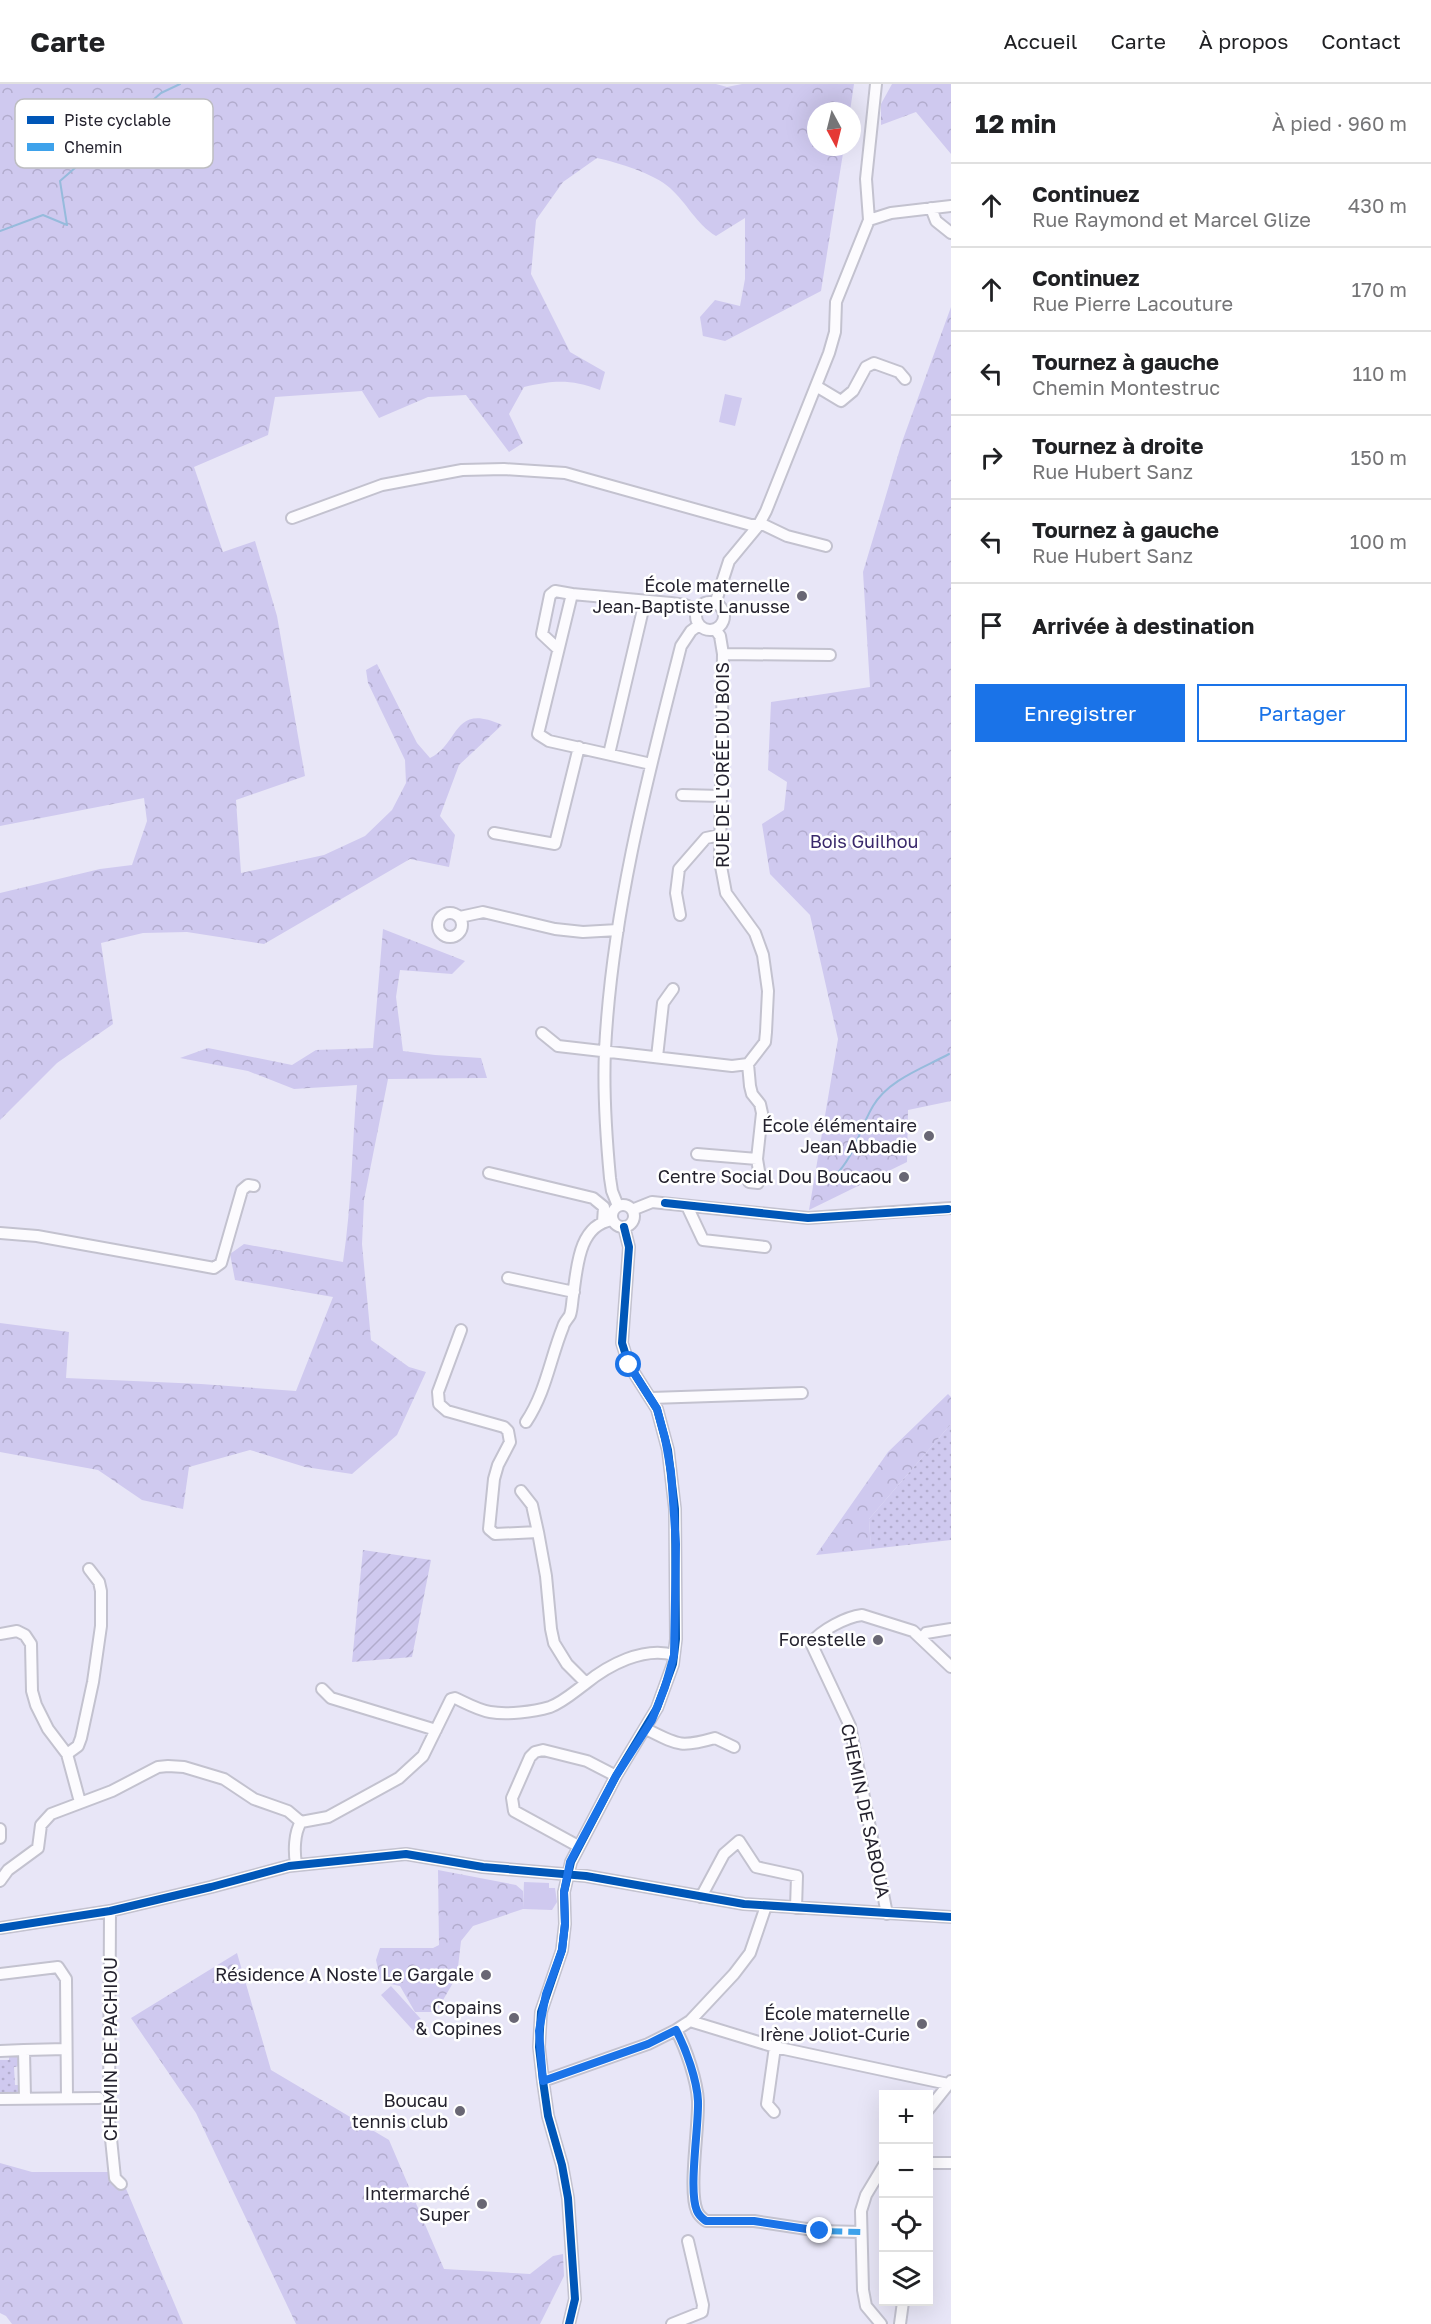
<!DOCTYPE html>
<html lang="fr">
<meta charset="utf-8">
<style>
body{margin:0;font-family:"Golos Text",sans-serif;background:#f2f2f2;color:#202124}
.controls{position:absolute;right:18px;bottom:18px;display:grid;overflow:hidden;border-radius:0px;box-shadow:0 6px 24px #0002}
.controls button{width:54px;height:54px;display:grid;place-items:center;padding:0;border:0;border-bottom:2px solid #e0e0e0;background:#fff;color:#202124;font:30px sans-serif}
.compass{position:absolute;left:807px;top:18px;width:54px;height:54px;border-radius:50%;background:#fff;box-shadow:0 6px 24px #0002;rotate:173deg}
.stop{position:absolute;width:18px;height:18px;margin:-14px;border:4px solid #1a73e8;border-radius:50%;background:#fff}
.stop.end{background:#1a73e8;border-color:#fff;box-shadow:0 2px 6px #0008}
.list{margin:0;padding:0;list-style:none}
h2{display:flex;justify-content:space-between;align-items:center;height:78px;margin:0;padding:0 24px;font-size:26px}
h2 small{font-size:20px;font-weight:400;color:#757577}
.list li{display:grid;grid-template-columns:39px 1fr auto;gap:18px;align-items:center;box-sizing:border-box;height:84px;padding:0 24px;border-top:2px solid #e0e0e0}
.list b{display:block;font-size:22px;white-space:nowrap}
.list p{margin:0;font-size:20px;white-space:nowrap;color:#757577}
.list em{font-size:20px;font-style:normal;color:#757577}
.actions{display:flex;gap:12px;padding:18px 24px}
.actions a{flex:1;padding:14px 0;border:2px solid #1a73e8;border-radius:0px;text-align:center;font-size:21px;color:#1a73e8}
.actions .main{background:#1a73e8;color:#fff}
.icon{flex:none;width:33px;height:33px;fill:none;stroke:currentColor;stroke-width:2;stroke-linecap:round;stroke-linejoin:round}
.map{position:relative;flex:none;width:951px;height:2240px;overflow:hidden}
header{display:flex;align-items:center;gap:36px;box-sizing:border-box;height:84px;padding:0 30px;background:#fff;border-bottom:2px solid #e0e0e0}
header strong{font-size:28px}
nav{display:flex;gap:33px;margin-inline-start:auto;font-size:21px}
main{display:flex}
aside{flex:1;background:#fff}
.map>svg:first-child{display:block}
</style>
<header>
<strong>Carte</strong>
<nav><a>Accueil</a><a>Carte</a><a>À propos</a><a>Contact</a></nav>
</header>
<main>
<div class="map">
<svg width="951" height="2240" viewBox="0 0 951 2240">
<defs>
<pattern id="grass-dots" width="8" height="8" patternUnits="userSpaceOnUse" patternTransform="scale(1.5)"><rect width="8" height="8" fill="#cfc9ef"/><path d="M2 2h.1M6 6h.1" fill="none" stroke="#b2accd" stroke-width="1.8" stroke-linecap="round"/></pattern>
<pattern id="forest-crowns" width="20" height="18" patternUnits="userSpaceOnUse" patternTransform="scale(1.5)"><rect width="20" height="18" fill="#cfc9ef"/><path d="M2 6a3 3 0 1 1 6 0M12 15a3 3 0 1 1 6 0" fill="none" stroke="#b2accd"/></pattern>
<pattern id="garden-furrows" width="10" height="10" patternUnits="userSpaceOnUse" patternTransform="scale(1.5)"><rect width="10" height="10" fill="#cfc9ef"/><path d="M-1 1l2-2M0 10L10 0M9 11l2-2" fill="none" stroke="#b2accd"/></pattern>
</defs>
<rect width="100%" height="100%" fill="#e8e6f7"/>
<path fill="url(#grass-dots)" d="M951,1340V1456L871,1465L869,1435Z
M9,1970H15L20,1976V1982L14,1983L15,2001H21L22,2009L0,2010V1976H9Z"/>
<path fill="url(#forest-crowns)" d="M0,0H716L727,3L742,0H854L850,27H816V63H844L821,207L725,257L703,252L700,233L715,216L740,222L745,195V134L716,152C696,140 687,119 670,104C653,89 619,79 597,74L563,98L536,136L531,190L570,268L605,288L600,306C571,295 554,296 524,303L509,330L523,359L509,368L466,311L428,313L379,334L362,307L275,313L268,351L194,383L223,468L255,457L277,532L305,692L236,716L241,789L324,771L365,752L392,726L406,699L405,676L368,599L366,586L377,580L417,659L430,674C460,660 452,618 502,641L459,681L440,732L455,751L449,783L410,775L264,860L187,848L143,849L101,859L113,940L57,979L0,1036V809L100,785L132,781L147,737L144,714L0,742Z
M892,0H951V70L916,28L881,41V20Z
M951,223V1017L908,1026L907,1078L809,1126L838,955L810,831L770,790L762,740L784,726L787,698L768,686L771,618L870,603L863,488L902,358Z
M383,845L465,877L452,890L400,886L396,913L403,967L435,971L481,974L487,994L388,995L364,1116L362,1160L371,1256L409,1283L426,1288L397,1351L352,1390L305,1383L250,1366L189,1383L183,1425L142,1416L98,1386L0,1368V1239L69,1248L66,1294L201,1300L296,1307L333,1213L235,1196L230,1170L244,1160L343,1178C352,1119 352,1060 357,1001L294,1005L248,987L180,974L208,964L292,981L316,966L373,964Z
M948,1310L951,1313V1340L869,1435L871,1465L816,1471L888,1368Z
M438,1786L516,1801L523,1807V1825L473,1842L461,1857L457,1892L436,1928H415L400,1902L381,1898L376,1876L380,1864H433L439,1861Z
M237,1869L271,1986L389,2056L444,2185L530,2190L553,2172L563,2170L564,2192L540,2240H296L196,2029L131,1934Z
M0,2079L32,2088H119L183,2240H12L6,2232L0,2229Z"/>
<path fill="#cfc9ef" d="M725,310L742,314L735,342L719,338Z
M524,1798L549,1799V1804H555L557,1818L552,1826L523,1825Z
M391,1902L429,1944L419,1953L381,1911Z"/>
<path fill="url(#garden-furrows)" d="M363,1466L431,1476L412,1573L352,1578Z"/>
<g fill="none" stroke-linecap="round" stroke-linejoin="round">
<path stroke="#96bbdc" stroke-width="2" d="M0,147L43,131L67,141L60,97L161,9L180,0
M833,1094C858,1068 857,1049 873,1022C888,996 923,984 949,970"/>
<defs>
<path id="minor" d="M931,124L936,137L951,149
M869,136L891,129L951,122
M816,302L841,317L853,307L866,283L874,279L899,288L905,295
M292,434L382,401L462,386L504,385L565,389L751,441H764L787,452L826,462
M696 532a14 14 0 1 1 28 0a14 14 0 1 1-28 0Z
M715,520L729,477L758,442L766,427L829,269L835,248L836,218L869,136L866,95L876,0
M558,565L542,550L550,511L555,507L572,510
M723,570L830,571
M609,670L645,517
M651,680L549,657L538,650L572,510L671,519L685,521L697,526
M682,711L721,712
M494,749L555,760L579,663
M438 841a12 12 0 1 1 24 0a12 12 0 1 1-24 0Z
M680,831L676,809L679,785L706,754L720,751
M460,833L483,828L555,845L583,848L618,846
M542,949L558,962L732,982L748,980L765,958L766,948L768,907L763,871L755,849L726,809L720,777L723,570L720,552L715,545
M657,973L663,919L673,905
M697,1070L757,1075L762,1029L760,1020L752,1010L750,1002L748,980
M489,1089L593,1114L604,1123L603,1138
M749,1098L758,1099L759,1087L757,1075
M612 1132a11 11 0 1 1 22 0a11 11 0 1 1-22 0Z
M618,1122L612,1107L610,1094C606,1051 603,1009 605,966C612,828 647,695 681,562L691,547L699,541
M687,1122L703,1156L765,1163
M632,1126L652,1118L808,1134L951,1124
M0,1149L37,1152L214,1184L221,1179L242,1106L248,1101L254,1102
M508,1194L574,1208
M461,1246L438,1308L439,1320L447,1327L504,1343L508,1347L510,1358L498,1381L494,1395L489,1445L495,1450L538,1448
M651,1314L802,1309
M526,1338C546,1308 550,1275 563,1243C564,1238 568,1235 570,1231C572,1225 572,1218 573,1212C577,1185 578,1141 612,1136
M521,1407L532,1421L538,1448L546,1492L551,1545L554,1559L567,1580L586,1599
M0,1550L17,1547L25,1551L31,1560L32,1607L36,1621L48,1645L67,1670L80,1718
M922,1554L926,1549L951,1545
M322,1605L331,1614L436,1646
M646,1645C678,1661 680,1664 715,1654L734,1663
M67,1670L78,1662L81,1654L93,1598L101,1542V1507L99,1498L89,1485
M0,1745V1754
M578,1762L514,1727L512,1714L530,1673L535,1668L543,1666L587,1677L616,1692
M296,1780C294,1768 294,1749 301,1738L328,1733L399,1694L423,1672L451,1615L455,1614C466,1619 478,1626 490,1628C507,1631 533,1628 550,1623C563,1618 574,1608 585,1600C608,1581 644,1562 674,1571
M0,1797L8,1786L38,1764L41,1741L51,1730L112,1707L158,1683L168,1682L184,1683L224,1695L254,1715L288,1727L301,1738
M701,1813L724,1770L739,1757L756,1783L797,1792L796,1824
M110,1827L109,2035L115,2094L121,2100
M887,1830L850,1642L811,1559C821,1546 846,1533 862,1531L913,1547L951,1583
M0,1844L110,1827L211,1803L289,1782L406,1770L483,1783L586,1792L744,1820L951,1833
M0,1890L58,1883L66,1895L67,2014
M690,1937L775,1963L948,2000
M676,1946C686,1964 697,1997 698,2017C699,2042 688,2107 697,2127C699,2132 702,2134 706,2137H754L820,2147L861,2148
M24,1966L66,1965
M0,1967L24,1966L25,2014
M543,1997L648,1960L676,1946L690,1937L734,1890L750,1869L766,1822
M0,2015L99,2014
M928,2026L951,1997
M774,2028L767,2020L775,1963
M928,2079H951
M569,2240L575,2215L568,2114L562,2081L548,2032L543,1997L539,1963L541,1928L562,1866L565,1840L564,1808L571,1778L616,1692L657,1624L673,1580L676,1555L675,1425L668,1366L657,1325L629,1281L622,1259L629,1163L624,1143
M672,2240L702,2228L703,2221L688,2157
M881,2240L866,2222L863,2206L861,2127L866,2111L884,2081
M900,2240L903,2218"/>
</defs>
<use href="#minor" stroke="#c3c2cf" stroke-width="14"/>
<use href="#minor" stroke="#fcfbfe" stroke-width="10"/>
<path stroke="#3ea2eb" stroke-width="6" stroke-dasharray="12 6" stroke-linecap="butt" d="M676,1946C686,1964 697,1997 698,2017C699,2042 688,2107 697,2127C699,2132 702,2134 706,2137H754L820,2147L861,2148"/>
<defs>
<path id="cycleway" d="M665,1119L808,1134L948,1125
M0,1844L110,1827L211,1803L289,1782L406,1770L483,1783L586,1792L744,1820L951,1833
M569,2240L575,2215L568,2114L562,2081L548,2032L543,1997L539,1963L541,1928L562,1866L565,1840L564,1808L571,1778L616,1692L657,1624L673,1580L676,1555L675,1425L668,1366L657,1325L629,1281L622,1259L629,1163L624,1143"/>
</defs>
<use href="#cycleway" stroke="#fff" stroke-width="11"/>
<use href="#cycleway" stroke="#0057b8" stroke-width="8"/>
</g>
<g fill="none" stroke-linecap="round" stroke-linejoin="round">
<path stroke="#1a73e8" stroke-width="8" d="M629,1281L657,1325L665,1354L671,1388L676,1460L674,1571L665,1603L652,1636L616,1692L570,1778L564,1808L565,1840L562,1866L546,1910L539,1947L543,1997L648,1960L676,1946C686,1965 697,1996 698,2017C699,2042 688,2107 697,2127C699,2132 702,2134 706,2137H754L820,2147"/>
</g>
<g fill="#696774" stroke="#fff" stroke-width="2">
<circle cx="802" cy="512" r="6"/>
<circle cx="929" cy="1052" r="6"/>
<circle cx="904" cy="1093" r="6"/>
<circle cx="878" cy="1556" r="6"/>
<circle cx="486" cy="1891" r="6"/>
<circle cx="514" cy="1934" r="6"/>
<circle cx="922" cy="1940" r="6"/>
<circle cx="460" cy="2027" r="6"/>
<circle cx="482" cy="2120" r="6"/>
</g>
<g text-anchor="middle" stroke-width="5" stroke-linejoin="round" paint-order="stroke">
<g font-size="18" fill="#24222e" stroke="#fff" text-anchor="end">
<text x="790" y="508">École maternelle<tspan x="790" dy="21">Jean-Baptiste Lanusse</tspan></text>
<text x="917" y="1048">École élémentaire<tspan x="917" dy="21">Jean Abbadie</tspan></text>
<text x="892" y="1099">Centre Social Dou Boucaou</text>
<text x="866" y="1562">Forestelle</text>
<text x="474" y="1897">Résidence A Noste Le Gargale</text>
<text x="502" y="1930">Copains<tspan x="502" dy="21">&amp; Copines</tspan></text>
<text x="910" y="1936">École maternelle<tspan x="910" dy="21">Irène Joliot-Curie</tspan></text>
<text x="448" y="2023">Boucau<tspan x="448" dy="21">tennis club</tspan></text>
<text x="470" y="2116">Intermarché<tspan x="470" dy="21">Super</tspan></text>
</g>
<g font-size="18" fill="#24222e" stroke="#fff">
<text transform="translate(723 681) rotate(-90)" y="6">RUE DE L'ORÉE DU BOIS</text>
<text transform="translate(865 1727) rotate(78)" y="6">CHEMIN DE SABOUA</text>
<text transform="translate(111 1965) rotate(-90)" y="6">CHEMIN DE PACHIOU</text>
</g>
<g font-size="18" fill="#39286b" stroke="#fff">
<text x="864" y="764">Bois Guilhou</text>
</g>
</g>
<rect x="15" y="15" width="198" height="69" rx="9" fill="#fff" stroke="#bdbdc0" stroke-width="1.5"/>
<rect x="27" y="32" width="27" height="8" fill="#0057b8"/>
<rect x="27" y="59" width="27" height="8" fill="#3ea2eb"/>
<g font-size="16" fill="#24222e">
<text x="64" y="42">Piste cyclable</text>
<text x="64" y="69">Chemin</text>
</g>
</svg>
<div class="controls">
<button>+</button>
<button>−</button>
<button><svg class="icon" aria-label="locate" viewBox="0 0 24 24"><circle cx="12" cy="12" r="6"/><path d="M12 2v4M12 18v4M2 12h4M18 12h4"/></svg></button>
<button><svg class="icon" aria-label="layers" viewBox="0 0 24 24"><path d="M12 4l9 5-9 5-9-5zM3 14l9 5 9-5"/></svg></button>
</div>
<svg class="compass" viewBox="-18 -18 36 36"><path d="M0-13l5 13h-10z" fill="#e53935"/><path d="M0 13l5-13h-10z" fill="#757577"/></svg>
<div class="stop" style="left:629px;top:1281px"></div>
<div class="stop end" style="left:820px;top:2147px"></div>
</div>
<aside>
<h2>12 min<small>À pied · 960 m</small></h2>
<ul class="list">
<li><svg class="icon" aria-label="ahead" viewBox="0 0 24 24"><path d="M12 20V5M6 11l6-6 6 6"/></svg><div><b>Continuez</b><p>Rue Raymond et Marcel Glize</p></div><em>430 m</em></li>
<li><svg class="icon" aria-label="ahead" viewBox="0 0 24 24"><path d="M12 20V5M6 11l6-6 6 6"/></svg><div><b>Continuez</b><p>Rue Pierre Lacouture</p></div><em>170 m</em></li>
<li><svg class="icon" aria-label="left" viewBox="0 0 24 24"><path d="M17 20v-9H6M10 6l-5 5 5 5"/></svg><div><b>Tournez à gauche</b><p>Chemin Montestruc</p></div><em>110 m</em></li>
<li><svg class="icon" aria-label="right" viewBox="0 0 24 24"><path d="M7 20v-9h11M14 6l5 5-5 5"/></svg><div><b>Tournez à droite</b><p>Rue Hubert Sanz</p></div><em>150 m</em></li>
<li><svg class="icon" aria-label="left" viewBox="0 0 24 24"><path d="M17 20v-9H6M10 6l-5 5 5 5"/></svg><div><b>Tournez à gauche</b><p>Rue Hubert Sanz</p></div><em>100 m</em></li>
<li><svg class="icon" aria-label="arrive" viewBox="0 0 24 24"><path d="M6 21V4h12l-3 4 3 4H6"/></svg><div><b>Arrivée à destination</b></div></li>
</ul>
<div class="actions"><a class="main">Enregistrer</a><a>Partager</a></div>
</aside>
</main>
